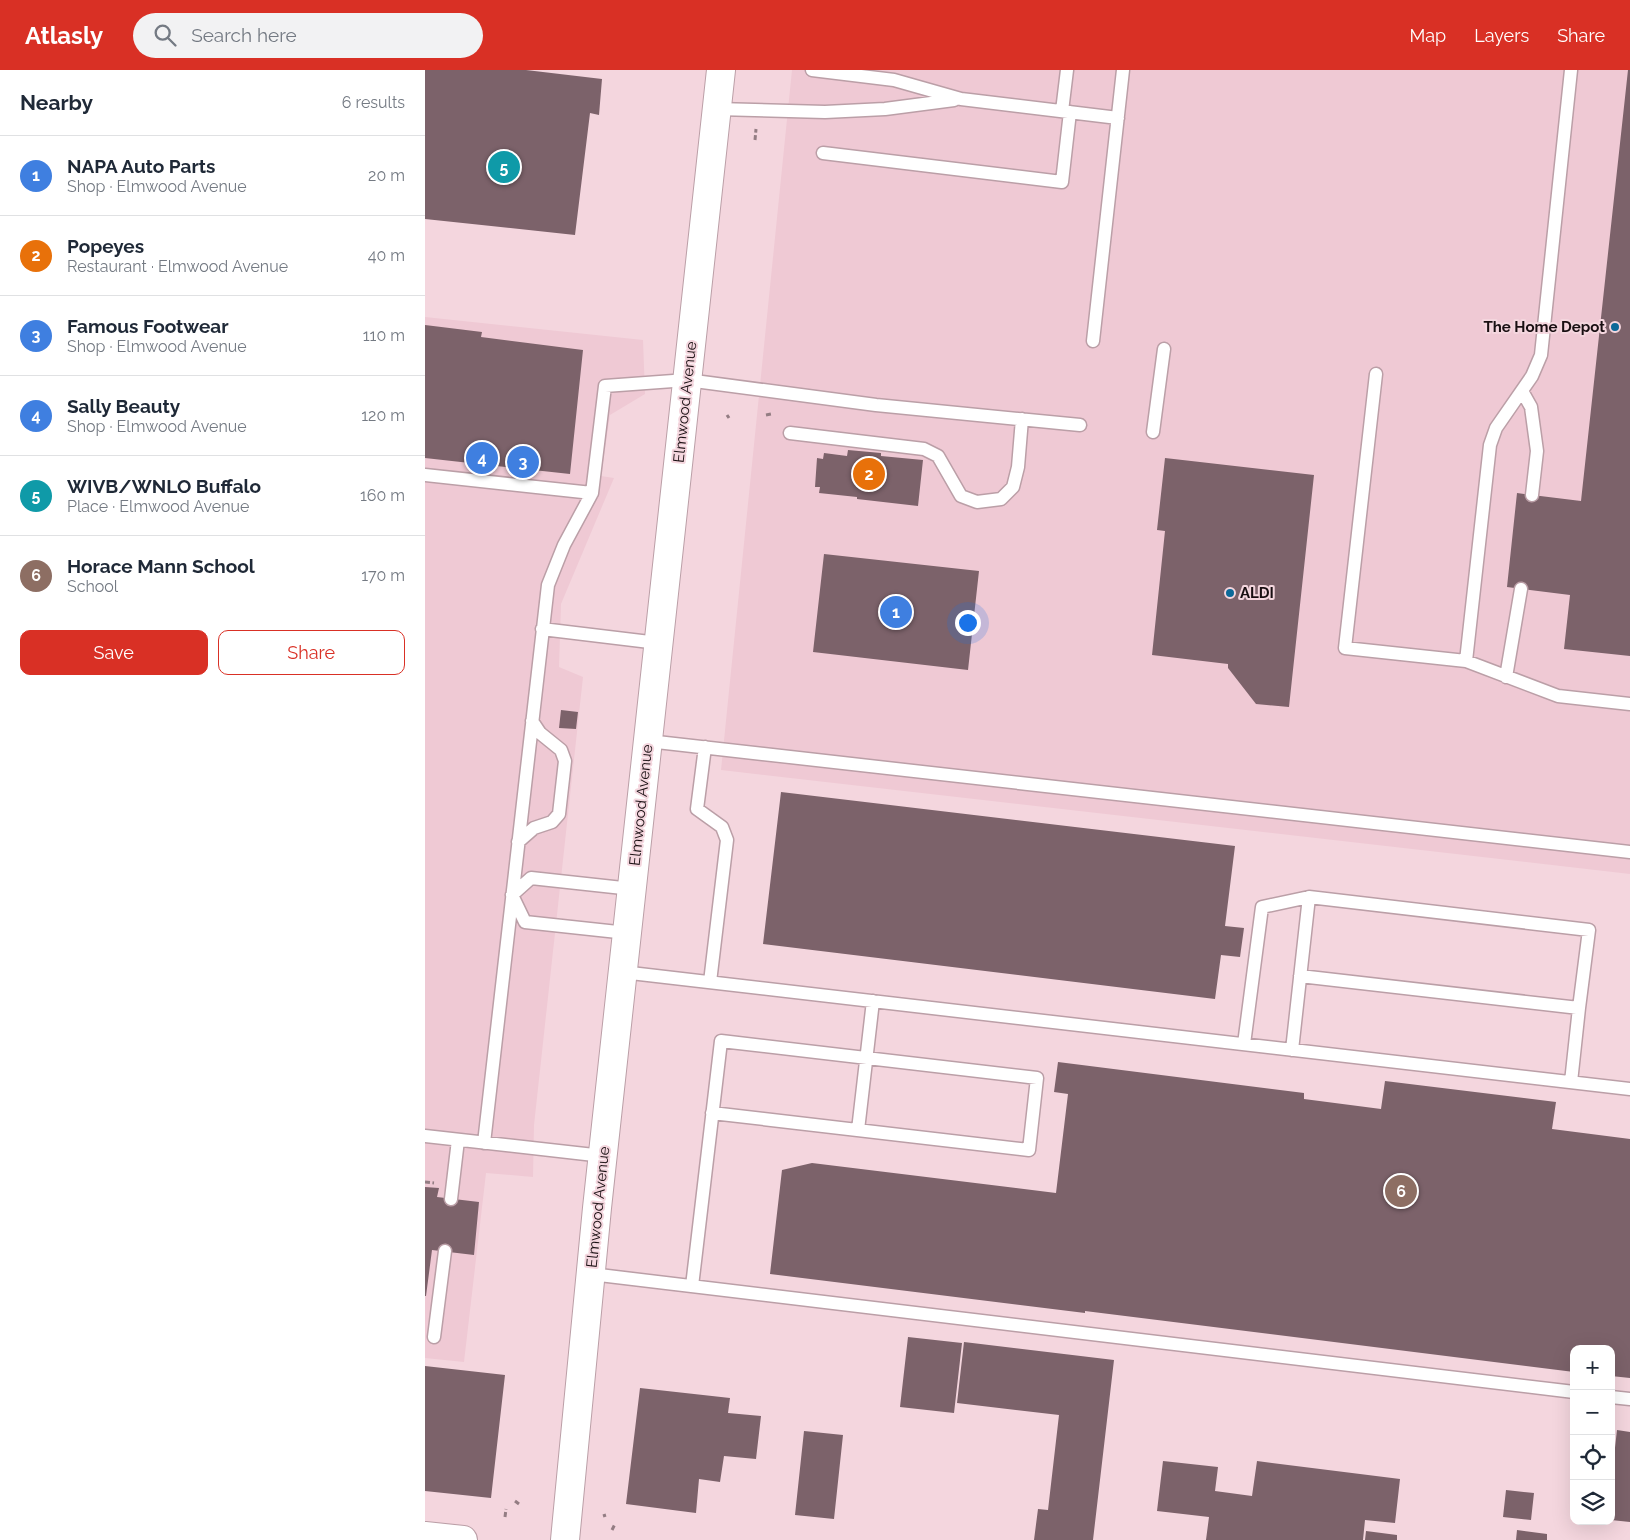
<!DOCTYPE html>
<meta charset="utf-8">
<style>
body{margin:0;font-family:Raleway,sans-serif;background:#f2f2f3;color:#1f2937}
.controls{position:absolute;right:15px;bottom:15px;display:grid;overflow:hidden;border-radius:10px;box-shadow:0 5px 20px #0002}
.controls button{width:45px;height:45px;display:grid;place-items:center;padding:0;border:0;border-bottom:1px solid #e0e1e3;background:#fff;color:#1f2937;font:25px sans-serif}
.you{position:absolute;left:542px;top:552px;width:18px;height:18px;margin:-12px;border:4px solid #fff;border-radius:50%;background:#1a73e8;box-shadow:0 0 0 8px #1a73e833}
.badge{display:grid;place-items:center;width:32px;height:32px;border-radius:50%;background:#d93025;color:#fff;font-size:16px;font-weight:700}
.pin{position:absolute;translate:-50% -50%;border:2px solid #fff;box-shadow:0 1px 5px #0006}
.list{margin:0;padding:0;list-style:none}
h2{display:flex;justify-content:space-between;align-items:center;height:65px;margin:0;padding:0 20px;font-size:21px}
h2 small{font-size:16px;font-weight:400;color:#747a83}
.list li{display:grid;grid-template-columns:32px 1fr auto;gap:15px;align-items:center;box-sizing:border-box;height:80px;padding:0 20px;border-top:1px solid #e0e1e3}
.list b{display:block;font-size:19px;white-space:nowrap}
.list p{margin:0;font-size:16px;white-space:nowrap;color:#747a83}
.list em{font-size:16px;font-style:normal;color:#747a83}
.actions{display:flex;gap:10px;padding:15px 20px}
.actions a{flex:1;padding:11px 0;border:1px solid #d93025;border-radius:10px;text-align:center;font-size:18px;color:#d93025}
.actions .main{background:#d93025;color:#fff}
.icon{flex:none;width:28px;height:28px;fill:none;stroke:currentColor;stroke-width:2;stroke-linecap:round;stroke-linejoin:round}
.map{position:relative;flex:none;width:1205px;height:1470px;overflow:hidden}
header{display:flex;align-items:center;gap:30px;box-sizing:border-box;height:70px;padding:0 25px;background:#d93025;color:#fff}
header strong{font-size:24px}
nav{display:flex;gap:28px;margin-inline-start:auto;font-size:18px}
.search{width:350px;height:45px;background:#f2f2f3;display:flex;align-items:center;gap:12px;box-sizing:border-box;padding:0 18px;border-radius:28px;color:#747a83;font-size:19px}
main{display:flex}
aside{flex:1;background:#fff}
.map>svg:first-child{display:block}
</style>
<header>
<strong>Atlasly</strong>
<div class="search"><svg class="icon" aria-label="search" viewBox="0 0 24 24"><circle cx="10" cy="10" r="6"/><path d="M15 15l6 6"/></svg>Search here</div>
<nav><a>Map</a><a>Layers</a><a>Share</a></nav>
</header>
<main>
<aside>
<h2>Nearby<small>6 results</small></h2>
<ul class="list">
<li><span class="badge" style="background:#3f7fe0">1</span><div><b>NAPA Auto Parts</b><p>Shop · Elmwood Avenue</p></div><em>20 m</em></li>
<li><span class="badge" style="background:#e8710a">2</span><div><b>Popeyes</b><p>Restaurant · Elmwood Avenue</p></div><em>40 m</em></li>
<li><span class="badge" style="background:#3f7fe0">3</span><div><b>Famous Footwear</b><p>Shop · Elmwood Avenue</p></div><em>110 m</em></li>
<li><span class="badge" style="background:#3f7fe0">4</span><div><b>Sally Beauty</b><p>Shop · Elmwood Avenue</p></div><em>120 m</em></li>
<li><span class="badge" style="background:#0f9aa8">5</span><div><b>WIVB/WNLO Buffalo</b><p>Place · Elmwood Avenue</p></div><em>160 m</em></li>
<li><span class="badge" style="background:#8d6e63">6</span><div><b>Horace Mann School</b><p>School</p></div><em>170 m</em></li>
</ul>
<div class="actions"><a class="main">Save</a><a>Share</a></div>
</aside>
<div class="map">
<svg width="1205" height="1470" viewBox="0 0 1205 1470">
<rect width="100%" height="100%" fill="#f4d6de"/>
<path fill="#efc9d4" d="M367,0H1205V804L296,700Z
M0,247L218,270L220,324L185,345L176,406L189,408L136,534L134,597L158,607L109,1055L108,1107L61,1103L39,1292L0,1288Z"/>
<path fill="#7c626a" d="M0,0H101L177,9L174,45L165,43L150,165L0,149Z
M1203,0H1205V586L1139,579L1145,525L1082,517L1092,423L1156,431Z
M0,255L57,262L56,267L158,280L145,404L0,388Z
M423,380L456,383V386L498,390L493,436L432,429V427L394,423L395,417H390L392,388L398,389L399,383L422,386Z
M740,388L889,405L864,637L831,634L803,598V594L727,585L740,461L732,460Z
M399,484L554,501L543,600L388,582Z
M136,640L153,642L151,659L134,658Z
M356,722L810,776L800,856L819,858L815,887L796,885L790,929L338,874Z
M633,992L879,1023V1029L956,1039L960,1011L1131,1032L1127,1059L1205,1069V1308L1186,1306V1279H1149V1302L660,1241V1243L345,1204L357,1100L387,1093L631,1123L643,1024L629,1022Z
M0,1117L14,1118L12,1127L54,1132L49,1185L7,1180L1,1226H0Z
M483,1267L537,1273L529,1343L475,1337Z
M539,1272L689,1290L668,1470H609L613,1439L623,1440L634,1345L532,1333Z
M0,1296L80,1305L66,1428L0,1421Z
M215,1318L305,1328L303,1343L336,1346L331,1389L299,1386L295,1412L274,1409L271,1443L201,1434Z
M1192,1360L1205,1362V1452L1186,1450V1413Z
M379,1361L418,1365L409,1449L370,1445Z
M738,1391L793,1397L790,1421L827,1426L832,1391L975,1409L970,1453L940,1450L938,1470H781L784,1447L732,1441Z
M1081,1420L1109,1423L1106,1450L1078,1447Z
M1092,1460L1122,1464V1470H1091Z
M941,1461L972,1465V1470H940Z"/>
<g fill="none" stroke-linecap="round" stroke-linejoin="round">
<defs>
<path id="service" d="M387,0L469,10L536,29L693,48
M292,39L400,42L460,39L529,30
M637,41L642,0
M398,83L637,112L645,42
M668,271L698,0
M951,304L920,578L1041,591L1133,626L1205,634
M1097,321L1106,337L1112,381L1107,425
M728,362L739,279
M365,363L499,379L513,386L536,426L552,432L576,429L588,417L593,397L597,349
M0,405L167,423
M117,559L233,573
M1041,591L1065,375L1071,358L1107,306L1116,285L1146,0
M1081,607L1096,519
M223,671L1205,782
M280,677L272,739L297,757L302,770L285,912
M93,772L109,758L127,752L134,744L140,691L136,680L115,663L107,651
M202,863L100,852L87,825L106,808L207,819
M197,902L1205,1019
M819,974L837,837L884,827
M867,980L884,827L1164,860L1154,938L875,906
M1146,1012L1154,938
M433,1060L448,931
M0,1066L178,1086
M59,1073L123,515L139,475L167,423L180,316L262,310L451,335L655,355
M26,1129L33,1070
M166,1204L1149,1322
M267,1216L270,1191L296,971L612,1008L604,1080L287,1043
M9,1267L20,1181
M1186,1327L1205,1329"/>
<path id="tertiary" d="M0,1466L38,1470
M140,1470L172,1138L296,0"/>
</defs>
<use href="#service" stroke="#bb9fa7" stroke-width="15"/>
<use href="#tertiary" stroke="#bb9fa7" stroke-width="30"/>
<path stroke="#937d83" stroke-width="3" stroke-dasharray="5 2.5" stroke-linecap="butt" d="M330,70L331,59
M302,345L304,348
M341,345L346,344
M0,1112L9,1113
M90,1431L94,1434
M178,1446L181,1445
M80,1447L81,1439
M187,1460L190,1454"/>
<use href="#service" stroke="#fff" stroke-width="12"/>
<use href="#tertiary" stroke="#fff" stroke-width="28"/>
</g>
<g fill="#0c6998" stroke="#f4d6de" stroke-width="2">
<circle cx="1190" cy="257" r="5"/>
<circle cx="805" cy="523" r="5"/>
</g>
<g text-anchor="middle" stroke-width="4" stroke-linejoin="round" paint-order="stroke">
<g font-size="15" font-weight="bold" fill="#190f12" stroke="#f4d6de" text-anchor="end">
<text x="1180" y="262">The Home Depot</text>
<text x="815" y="528" text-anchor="start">ALDI</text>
</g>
<g font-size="15" fill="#190f12" stroke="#f4d6de">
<text transform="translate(260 332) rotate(-84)" y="5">Elmwood Avenue</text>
<text transform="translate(216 735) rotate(-84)" y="5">Elmwood Avenue</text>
<text transform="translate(173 1137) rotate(-84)" y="5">Elmwood Avenue</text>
</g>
</g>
</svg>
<div class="controls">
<button>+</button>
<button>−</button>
<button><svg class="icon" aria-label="locate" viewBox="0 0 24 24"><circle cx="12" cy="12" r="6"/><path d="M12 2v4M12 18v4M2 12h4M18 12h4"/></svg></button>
<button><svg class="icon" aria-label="layers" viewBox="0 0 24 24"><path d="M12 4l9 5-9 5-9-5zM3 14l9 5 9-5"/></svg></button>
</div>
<div class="you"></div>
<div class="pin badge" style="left:471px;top:542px;background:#3f7fe0">1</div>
<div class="pin badge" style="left:444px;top:404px;background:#e8710a">2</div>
<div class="pin badge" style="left:98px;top:392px;background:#3f7fe0">3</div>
<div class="pin badge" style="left:57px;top:388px;background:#3f7fe0">4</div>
<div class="pin badge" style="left:79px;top:97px;background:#0f9aa8">5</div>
<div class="pin badge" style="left:976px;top:1121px;background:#8d6e63">6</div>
</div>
</main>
